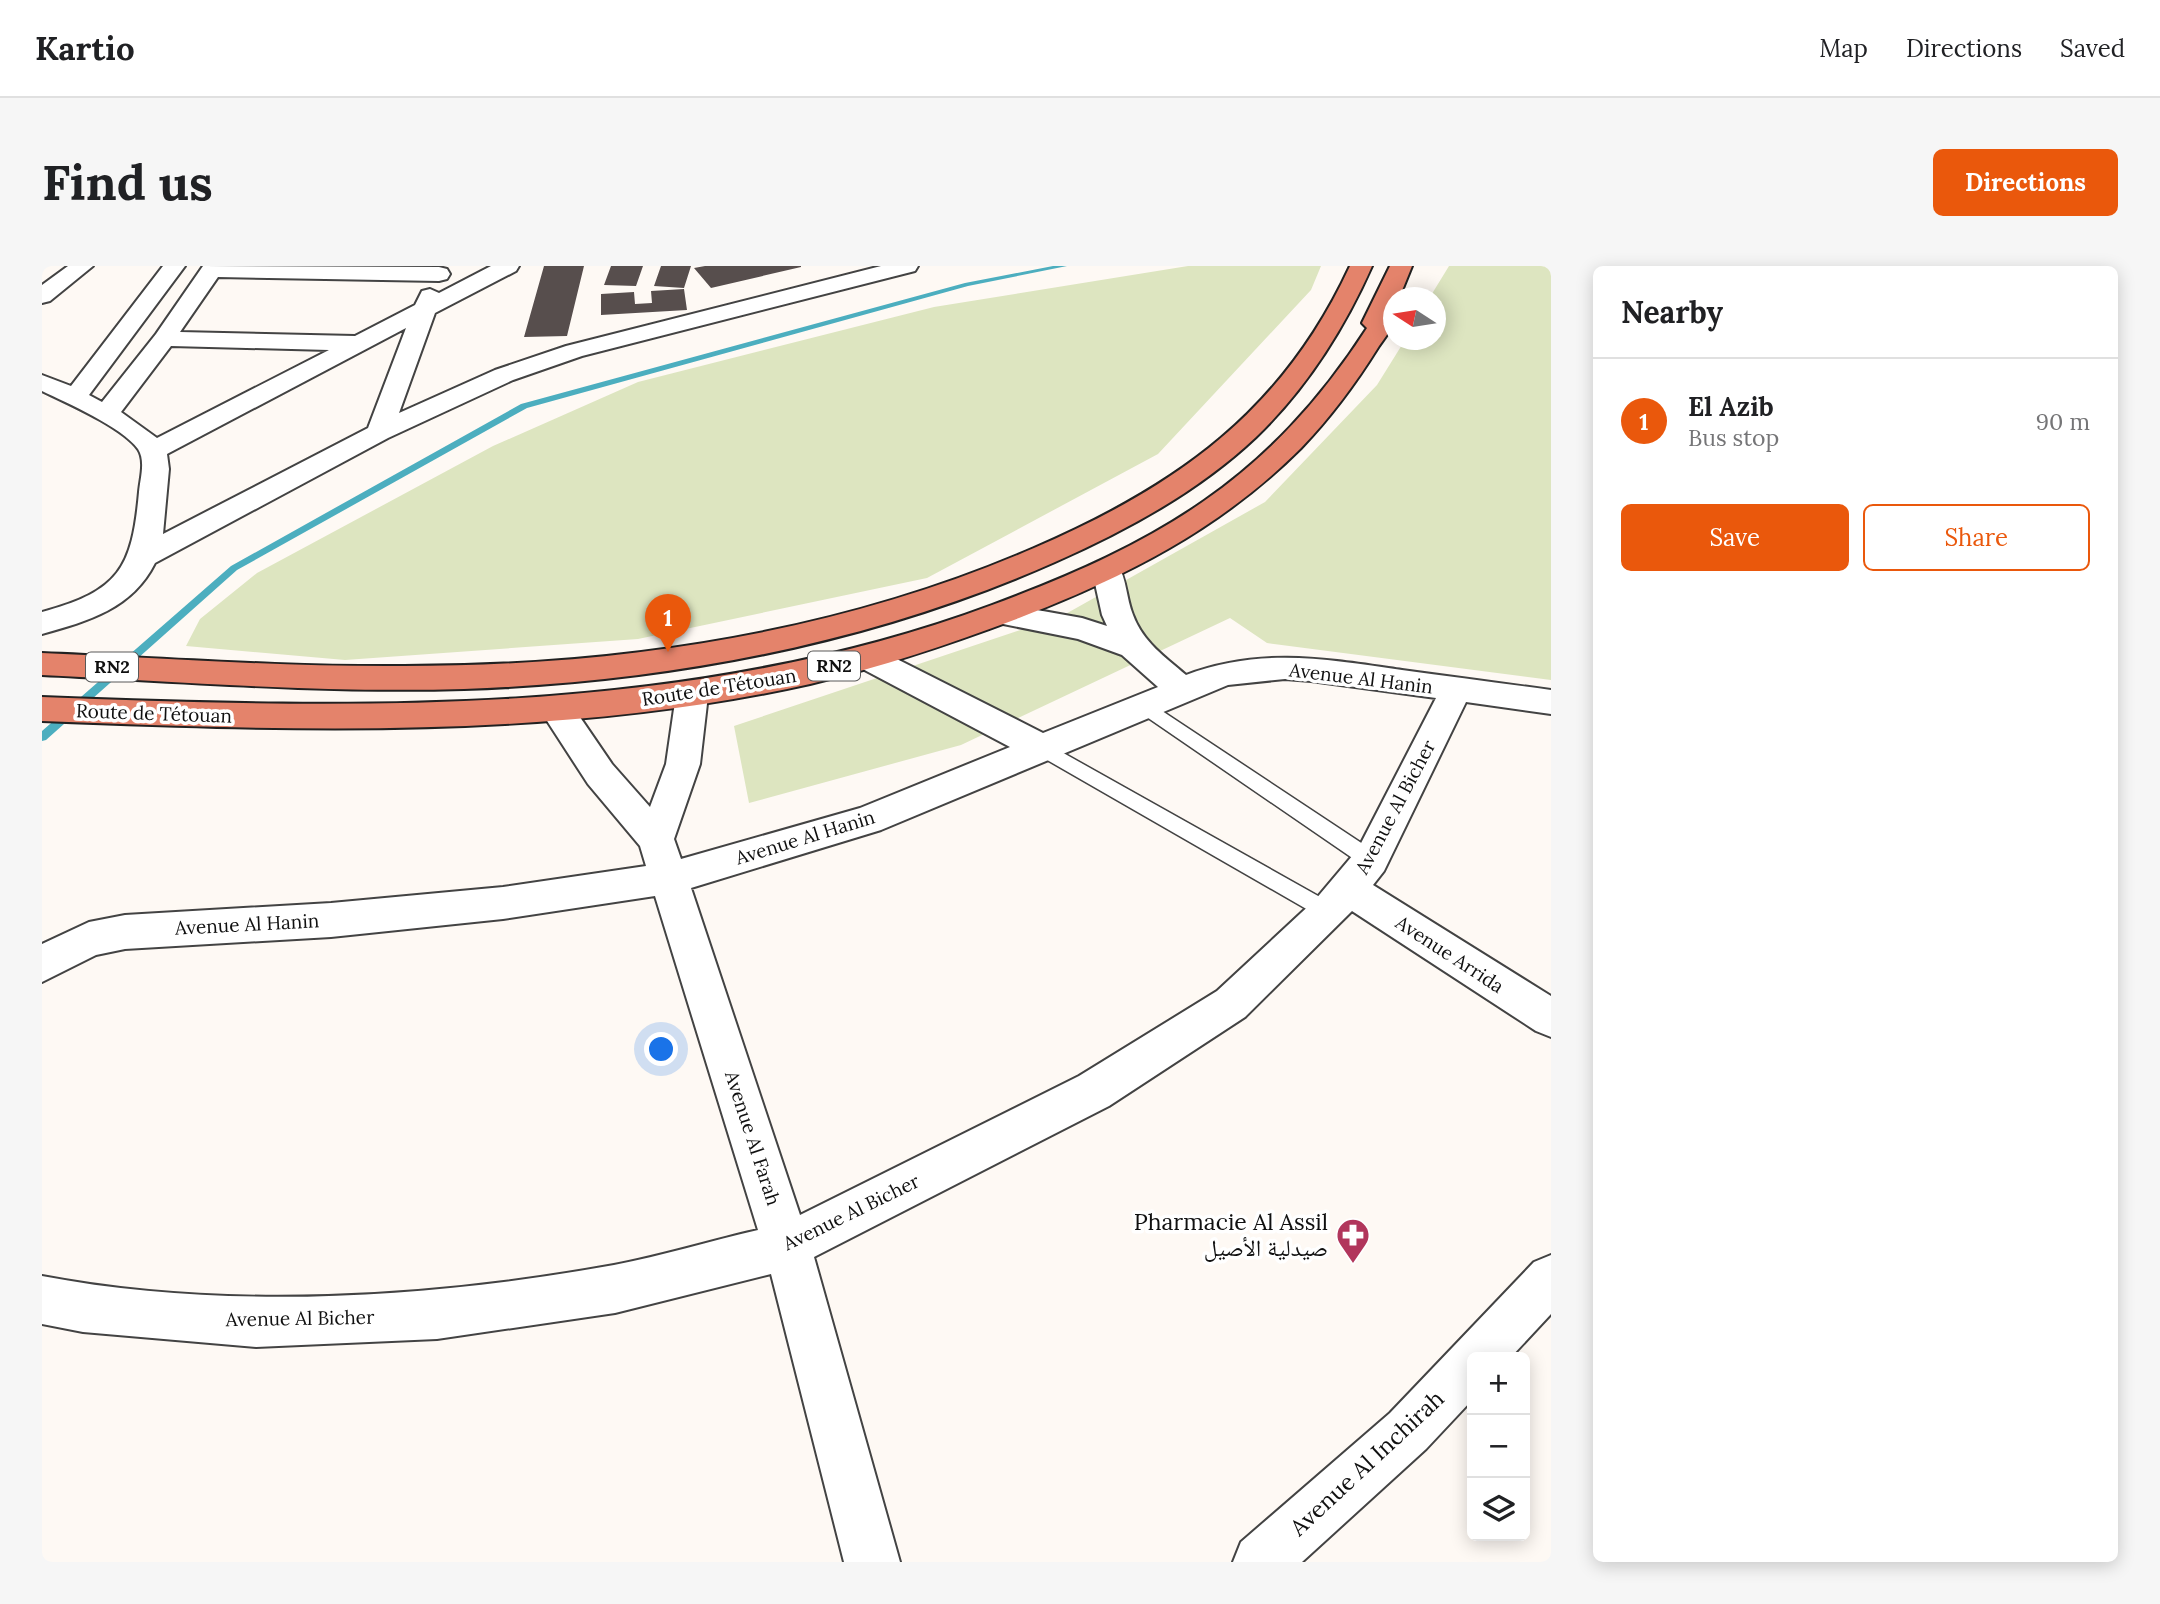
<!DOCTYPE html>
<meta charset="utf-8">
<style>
body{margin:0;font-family:Lora,"Noto Naskh Arabic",serif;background:#f6f6f6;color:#202124}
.controls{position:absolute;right:21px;bottom:21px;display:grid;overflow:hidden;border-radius:10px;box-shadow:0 4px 18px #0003}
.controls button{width:63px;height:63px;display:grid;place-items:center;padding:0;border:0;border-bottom:2px solid #e0e0e0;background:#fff;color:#202124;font:35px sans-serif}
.compass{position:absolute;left:1341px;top:21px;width:63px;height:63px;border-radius:50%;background:#fff;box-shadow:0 4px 18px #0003;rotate:282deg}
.you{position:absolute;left:620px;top:784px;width:24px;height:24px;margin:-18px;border:5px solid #fff;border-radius:50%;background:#1a73e8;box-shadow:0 0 0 10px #1a73e833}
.badge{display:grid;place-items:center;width:46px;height:46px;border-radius:50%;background:#ea580c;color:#fff;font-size:23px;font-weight:700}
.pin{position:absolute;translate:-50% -58px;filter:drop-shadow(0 2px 4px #0008)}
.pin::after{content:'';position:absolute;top:37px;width:24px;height:21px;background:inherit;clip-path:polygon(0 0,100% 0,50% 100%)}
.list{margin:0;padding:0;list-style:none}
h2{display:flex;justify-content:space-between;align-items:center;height:91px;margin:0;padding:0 28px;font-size:30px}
h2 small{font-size:23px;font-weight:400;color:#757577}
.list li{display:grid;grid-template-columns:46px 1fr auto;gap:21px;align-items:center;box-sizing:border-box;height:126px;padding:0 28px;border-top:2px solid #e0e0e0}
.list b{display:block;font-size:26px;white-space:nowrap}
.list p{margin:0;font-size:23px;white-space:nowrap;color:#757577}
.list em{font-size:23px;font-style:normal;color:#757577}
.actions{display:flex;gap:14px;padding:21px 28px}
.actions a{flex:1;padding:16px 0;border:2px solid #ea580c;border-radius:10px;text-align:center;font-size:24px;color:#ea580c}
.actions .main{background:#ea580c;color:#fff}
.icon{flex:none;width:38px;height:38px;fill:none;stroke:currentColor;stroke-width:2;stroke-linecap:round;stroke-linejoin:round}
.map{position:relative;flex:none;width:1509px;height:1296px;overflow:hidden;border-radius:10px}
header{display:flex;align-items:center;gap:42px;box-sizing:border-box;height:98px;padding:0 35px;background:#fff;border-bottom:2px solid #e0e0e0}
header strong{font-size:33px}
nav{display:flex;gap:38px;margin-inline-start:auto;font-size:24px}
.intro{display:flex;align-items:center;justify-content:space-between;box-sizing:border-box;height:168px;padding:0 42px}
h1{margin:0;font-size:49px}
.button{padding:18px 32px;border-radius:10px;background:#ea580c;color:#fff;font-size:24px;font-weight:700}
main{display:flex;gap:42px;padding:0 42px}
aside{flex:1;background:#fff;border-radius:10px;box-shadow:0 4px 18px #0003}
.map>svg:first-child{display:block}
</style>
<header>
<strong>Kartio</strong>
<nav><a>Map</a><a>Directions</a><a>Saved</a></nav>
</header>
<div class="intro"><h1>Find us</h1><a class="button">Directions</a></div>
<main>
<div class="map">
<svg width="1509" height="1296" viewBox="0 0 1509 1296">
<rect width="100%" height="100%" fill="#fef9f4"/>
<path fill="#dde5c0" d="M1146,0H1279L1269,24L1116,188L885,312L596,373L303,394L144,380L158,353L215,307L451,180L596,116L892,41Z
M1407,0H1509V414L1225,377L1188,352L919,479L707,537L692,460L1020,350L1223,236L1335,119L1363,74H1394V32L1388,31Z"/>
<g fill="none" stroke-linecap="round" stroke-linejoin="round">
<path fill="#4caebf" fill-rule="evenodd" d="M1011,0H1025L926,20L485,142L195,304L4,474L0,475V465L189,300L479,138L923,17Z"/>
</g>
<path fill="#574e4d" d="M502,0H542L525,70L482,71Z
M569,0H601L594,20L562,19Z
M619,0H649L642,22L612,20Z
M663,0H759V1L669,22L652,2Z
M642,23L645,44L559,49V28L592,26L593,38L610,37L609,25Z"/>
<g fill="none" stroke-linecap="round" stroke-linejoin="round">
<defs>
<path id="lane" d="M1102,433L1336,588L1339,594L1336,600L1329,602L1322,600L1096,445L1093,440L1096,435Z
M1000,475L1294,640L1297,646L1294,652L1287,655L1280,652L993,487L991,482L993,477Z"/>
<path id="street" d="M26,0H51L8,35L0,37V19Z
M121,0H143L47,129L60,136L114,68L161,0L397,1L405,3L408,8L405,13L397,15L176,11L138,66L313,70L373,39L380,25L388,23L397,27L449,0H477L474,5L393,47L357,147L453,104L524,80L839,0H876L873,5L540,90L471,114L346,172L113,297C90,343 46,355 0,368V346C77,325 90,303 97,226C98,213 104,195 96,183C80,161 25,137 0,125V109L29,120ZM364,62L326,162L121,268L127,203L125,188ZM129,80L287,84L115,172L79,146Z
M1065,294L1075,297C1085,313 1084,332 1091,349C1101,376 1123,391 1144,409C1219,381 1284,393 1360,404C1410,411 1459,417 1509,424V448L1424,436L1342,605L1331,619L1509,730V771L1494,765L1310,645L1203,751L1067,840L772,991L858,1296H802L729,1008L573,1047L395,1073L214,1081L41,1066L0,1058V1010C183,1045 389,1032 572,999C620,990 668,975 716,964L613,630L461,653L289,671L83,683L54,689L0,716V678L47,656L83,649L289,637L461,621L604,600L598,580L546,518L498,444L503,435L515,432L527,435L570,498L608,541L624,498L634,429L638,421L650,417L662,421L666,429L658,498L632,573L639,593L818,542L968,481L815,400L810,392L815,384L826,381L837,384L1001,467L1116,421L1080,389L1036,373L951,356L947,349L951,342L962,338L1040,352L1065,360L1060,349L1050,304L1055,297ZM1243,413L1269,415L1394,432L1316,583L1273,634L1175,725L1037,810L758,949L649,622L839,564L1186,419Z
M1509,989V1048L1469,1091H1430V1134L1384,1183L1260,1296H1191L1199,1276L1348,1147L1492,996Z"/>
<path id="highway" d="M1308,0H1330C1302,63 1264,123 1214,171C1157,225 1085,264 1013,296C828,378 624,416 422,423C282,427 141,416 0,409V387C121,392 241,401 362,400C577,400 794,368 992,282C1136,220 1241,145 1308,0Z
M1348,0H1370L1357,32H1352C1352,38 1353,47 1352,54C1350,63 1342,73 1337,80C1314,117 1289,151 1259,182C1177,264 1083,311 977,352C908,378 839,401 768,418C516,474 256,465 0,455V431C319,443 646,452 950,339C1115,278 1227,214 1325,62L1320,57Z"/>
</defs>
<use href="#lane" stroke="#434343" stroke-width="3"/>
<use href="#street" stroke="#434343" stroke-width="4"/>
<use href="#highway" stroke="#212121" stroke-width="4"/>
<use href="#lane" fill="#fff" fill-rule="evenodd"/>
<use href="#street" fill="#fff" fill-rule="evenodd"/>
<use href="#highway" fill="#e4836b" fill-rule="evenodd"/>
</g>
<defs>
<symbol id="pharmacy-pin" viewBox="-11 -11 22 30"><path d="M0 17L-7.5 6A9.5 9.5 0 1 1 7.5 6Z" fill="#b1365c" stroke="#fff"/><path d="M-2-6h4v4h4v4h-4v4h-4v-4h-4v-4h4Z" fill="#fff"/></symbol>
</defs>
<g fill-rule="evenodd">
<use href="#pharmacy-pin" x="1292" y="950" width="38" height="52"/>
</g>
<g text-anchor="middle" stroke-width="7" stroke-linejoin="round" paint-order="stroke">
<g fill="#fff" stroke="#585858" stroke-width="2">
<rect x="766" y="385.5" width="52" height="29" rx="5"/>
<rect x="44" y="386.5" width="52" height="29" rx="5"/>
</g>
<g font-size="18" font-weight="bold" fill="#101010">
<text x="792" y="406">RN2</text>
<text x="70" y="407">RN2</text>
</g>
<g font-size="19" fill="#101010" stroke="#fff">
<text transform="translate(1319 412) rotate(7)" y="7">Avenue Al Hanin</text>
<text transform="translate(677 421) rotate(-9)" y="7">Route de Tétouan</text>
<text transform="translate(112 447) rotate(2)" y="7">Route de Tétouan</text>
<text transform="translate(1353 541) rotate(-62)" y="7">Avenue Al Bicher</text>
<text transform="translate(763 571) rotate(-17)" y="7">Avenue Al Hanin</text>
<text transform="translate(205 658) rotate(-3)" y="7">Avenue Al Hanin</text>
<text transform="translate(1408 688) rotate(33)" y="7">Avenue Arrida</text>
<text transform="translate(711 872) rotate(72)" y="7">Avenue Al Farah</text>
<text transform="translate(809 946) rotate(-26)" y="7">Avenue Al Bicher</text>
<text transform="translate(258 1052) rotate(-1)" y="7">Avenue Al Bicher</text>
</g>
<g font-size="23" fill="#101010" stroke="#fff" text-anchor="end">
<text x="1286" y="964">Pharmacie Al Assil<tspan x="1286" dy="26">صيدلية الأصيل</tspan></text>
</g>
<g font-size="23" fill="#101010" stroke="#fff">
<text transform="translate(1325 1197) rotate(-43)" y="8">Avenue Al Inchirah</text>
</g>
</g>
</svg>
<div class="controls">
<button>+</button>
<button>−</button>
<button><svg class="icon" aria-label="layers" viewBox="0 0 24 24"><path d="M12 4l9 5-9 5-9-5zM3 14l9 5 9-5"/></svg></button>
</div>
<svg class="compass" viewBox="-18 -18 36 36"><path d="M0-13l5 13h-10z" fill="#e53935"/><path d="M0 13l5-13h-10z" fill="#757577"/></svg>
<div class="you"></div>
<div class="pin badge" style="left:626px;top:386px">1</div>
</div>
<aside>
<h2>Nearby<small></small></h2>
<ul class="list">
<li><span class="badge">1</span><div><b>El Azib</b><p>Bus stop</p></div><em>90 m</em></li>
</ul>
<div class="actions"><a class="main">Save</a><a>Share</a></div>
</aside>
</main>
